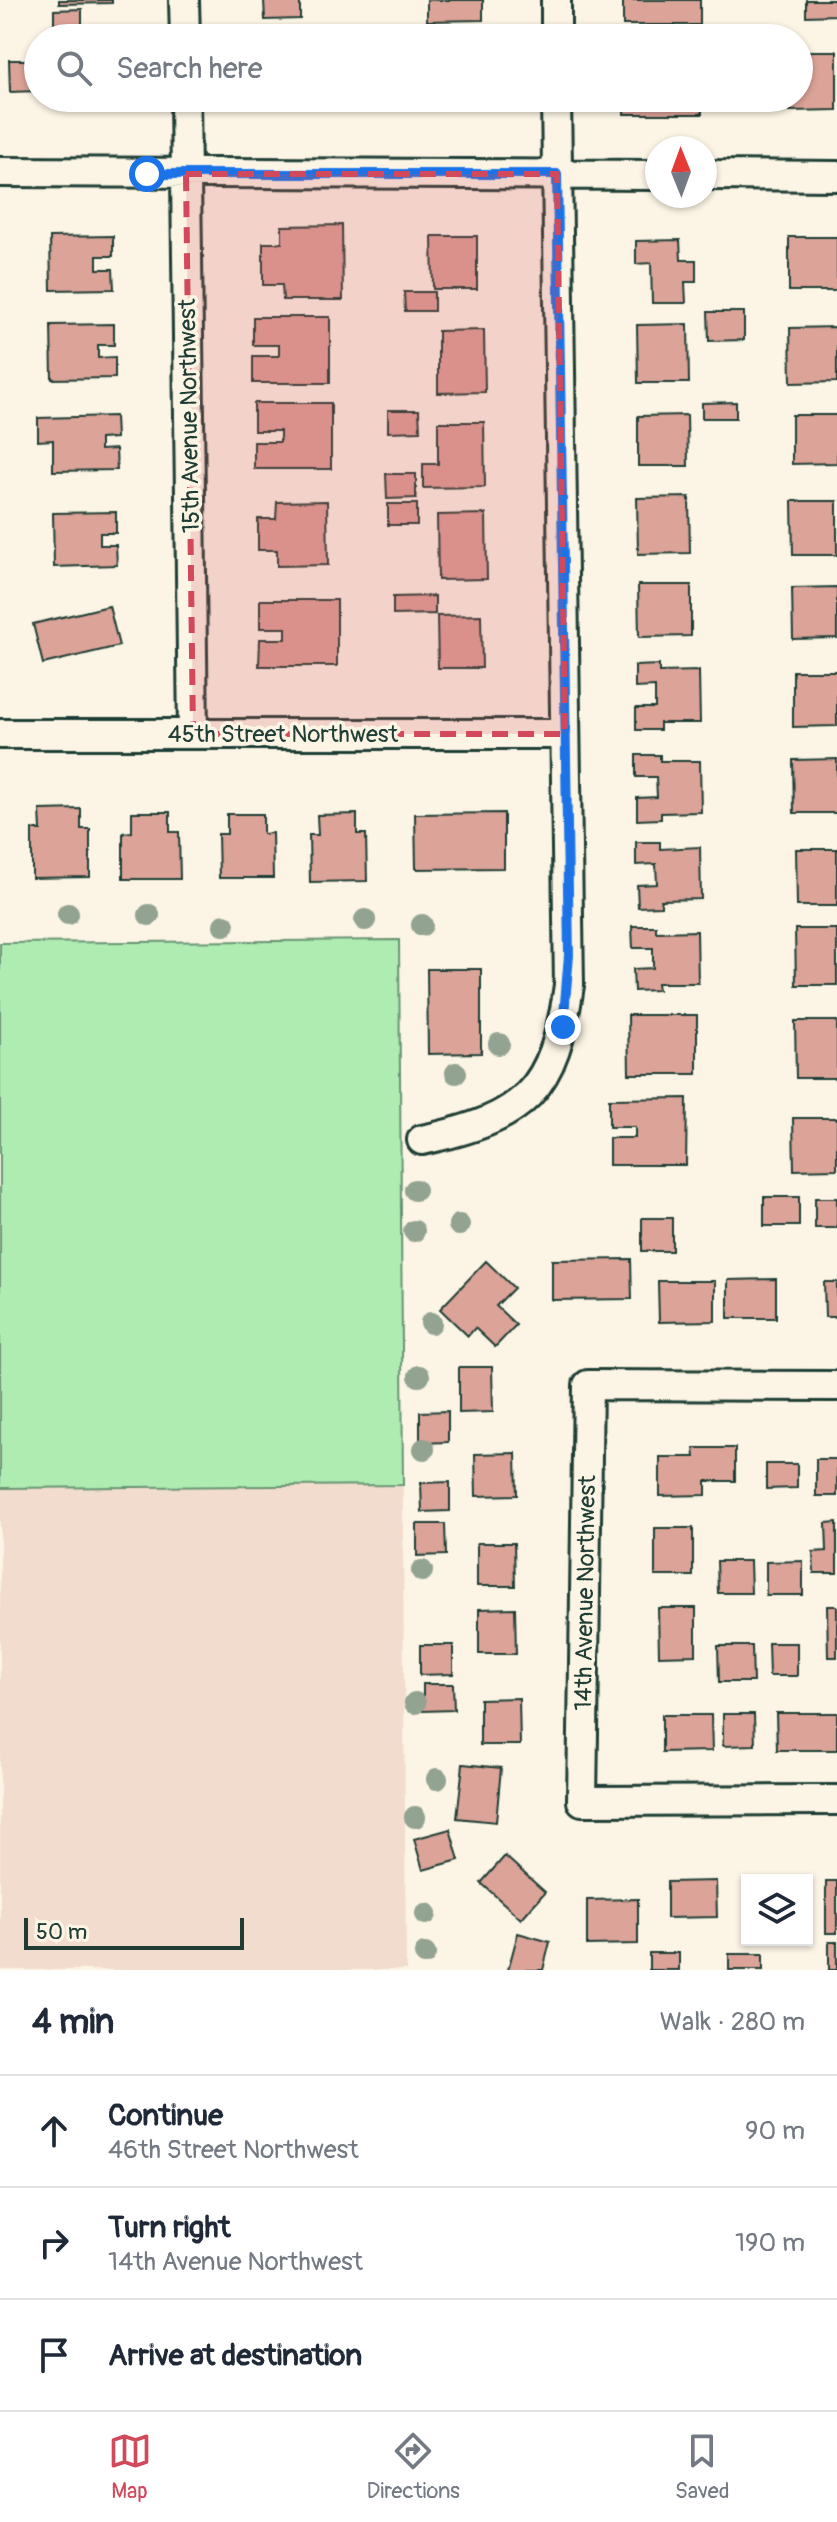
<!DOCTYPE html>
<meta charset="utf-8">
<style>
body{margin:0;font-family:Pangolin,sans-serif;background:#f6f6f7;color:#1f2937}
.controls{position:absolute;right:24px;bottom:24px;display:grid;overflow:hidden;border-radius:0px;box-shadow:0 2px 6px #0004}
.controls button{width:72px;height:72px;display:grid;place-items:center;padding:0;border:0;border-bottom:2px solid #e0e1e3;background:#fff;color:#1f2937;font:40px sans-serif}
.compass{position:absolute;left:645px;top:136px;width:72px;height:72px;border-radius:50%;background:#fff;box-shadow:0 2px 6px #0004;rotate:359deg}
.scale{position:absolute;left:24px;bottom:20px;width:220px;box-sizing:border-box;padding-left:8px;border:4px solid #1f3d34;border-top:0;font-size:22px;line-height:28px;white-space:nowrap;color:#1f3d34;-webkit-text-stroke:6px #fcf5e5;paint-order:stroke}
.stop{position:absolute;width:24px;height:24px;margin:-18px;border:6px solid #1a73e8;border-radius:50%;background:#fff}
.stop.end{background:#1a73e8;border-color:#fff;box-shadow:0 2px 8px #0008}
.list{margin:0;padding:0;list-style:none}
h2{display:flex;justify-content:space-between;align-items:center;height:104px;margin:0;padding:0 32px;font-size:34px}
h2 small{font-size:26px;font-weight:400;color:#747a83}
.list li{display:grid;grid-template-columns:52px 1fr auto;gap:24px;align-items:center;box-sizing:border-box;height:112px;padding:0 32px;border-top:2px solid #e0e1e3}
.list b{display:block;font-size:30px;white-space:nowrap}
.list p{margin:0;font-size:26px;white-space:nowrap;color:#747a83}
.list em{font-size:26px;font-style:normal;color:#747a83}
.icon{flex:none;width:44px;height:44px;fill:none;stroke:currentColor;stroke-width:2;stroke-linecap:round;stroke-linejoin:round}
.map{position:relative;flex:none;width:837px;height:1970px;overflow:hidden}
.search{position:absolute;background:#fff;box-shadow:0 2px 6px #0004;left:24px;right:24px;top:24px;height:88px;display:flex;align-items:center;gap:20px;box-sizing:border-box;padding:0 28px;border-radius:44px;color:#747a83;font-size:30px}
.sheet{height:440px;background:#fff}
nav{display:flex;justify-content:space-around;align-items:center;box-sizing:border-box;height:112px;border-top:2px solid #e0e1e3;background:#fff;font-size:22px;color:#747a83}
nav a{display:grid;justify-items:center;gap:4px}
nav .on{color:#d1495b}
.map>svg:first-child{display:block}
</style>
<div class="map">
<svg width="837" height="1970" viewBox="0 0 837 1970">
<rect width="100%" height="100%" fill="#fcf5e5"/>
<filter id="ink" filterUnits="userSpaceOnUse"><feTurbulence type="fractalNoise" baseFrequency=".0125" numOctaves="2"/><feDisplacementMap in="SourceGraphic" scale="16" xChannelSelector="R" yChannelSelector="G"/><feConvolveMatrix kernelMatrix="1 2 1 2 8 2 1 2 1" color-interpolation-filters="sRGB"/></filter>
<g filter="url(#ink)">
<path fill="#f2dcce" d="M399,940L406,1970H0V943Z"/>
<path fill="#afecb2" stroke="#679473" stroke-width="2" d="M399,940L403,1485L0,1488V943Z"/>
<path fill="#dca398" stroke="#1f3d34" stroke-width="2" d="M59,0H112V3L59,4Z
M264,0H300V19L265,20Z
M427,0H483V20L427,21Z
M623,0H700V25H623Z
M806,0H837V15L806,16Z
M82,9V26H54V10Z
M799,51H837V110L790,111V98H799Z
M9,60H38V91L10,92Z
M268,98H315V103H269Z
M625,98H702V114H624Z
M342,225L343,300H283L282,285H263V243H282V226Z
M113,236V256H97V269H113L114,289L51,290L50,237Z
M432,236H477V289H433Z
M789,237H837V291H789Z
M680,240L681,260H696V282H685L686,303H652L651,263L636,264V241Z
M404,292H434V311H405Z
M708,312H744V340L709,341Z
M253,317H330V383H253V356H279V345H253Z
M114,324V345H98V358L115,357V378L52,379L51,325Z
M688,324L689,383H638L637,325Z
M837,327V382L791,383L790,328Z
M484,330L485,392L438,393V331Z
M736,402V418H702V403Z
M254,403H331V469H254V442H280V431H254Z
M388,410H419L420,431L388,432Z
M687,415L688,466H638V416Z
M792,415H837V463L792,464Z
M115,416L116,438L100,439V450L116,449L117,470L53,471V440L38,441V418Z
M438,422H484L485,487L423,488V464H438Z
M386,474H416V498L387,499Z
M689,497L690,553L638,554L637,498Z
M327,501L328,565L277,566V550H258V519H276L277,502Z
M792,501H837V555H793Z
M388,504H417V525H388Z
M116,512V533H100V545H116L117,565L54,567L53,513Z
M486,514L487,579L438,580L437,515Z
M638,585H691V636L639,637Z
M837,587V638L793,639L792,588Z
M435,596V614L393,615V597Z
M260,600H337V666H259L260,639H286V628H260Z
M109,606L119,646L43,664L33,624Z
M481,615L482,668H438L437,616Z
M659,665V672L699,671L700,723H660V730H636V708H655V687L635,688V666Z
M793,671H837V726L793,727Z
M636,755H660V761H700L701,812L661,813V819L637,820V798L657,797L656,777H636Z
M837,759V813H794L793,760Z
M81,809V829H90V877L32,878V830H41L40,810Z
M132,812H170V832H179L180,879H123V833L132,832Z
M504,813V868L416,869L415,814Z
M227,814H263V834L272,833L273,878H219L218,834H227Z
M357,814V834H366L367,881L310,882L309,835H318L317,815Z
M636,842H660V849L700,847L701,899L661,900V906L638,907L637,885L657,884L656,864L636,865Z
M796,849H837V906H797Z
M632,926H656V932L697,931L698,983H657L658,990L634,991L633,969L653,968V948H633Z
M795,929H837V985H796Z
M427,969H481V1053L428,1054Z
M628,1015H697V1074H629Z
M795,1021H837V1078H796Z
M687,1098L686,1165H609V1138H635V1127H609V1099Z
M793,1118H837V1169L794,1170Z
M764,1197H799V1226H764Z
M815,1198H837V1228H815Z
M642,1218H672V1251H642Z
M631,1259L632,1299L552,1300V1260Z
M486,1261L514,1288L496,1306L516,1325L495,1347L475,1328L468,1336L440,1309Z
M776,1279V1318H728V1280Z
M658,1281H715V1321L659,1322Z
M824,1282H837V1317H825Z
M459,1367H492L493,1412L459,1413Z
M448,1411V1442L420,1443V1412Z
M694,1448H735V1481H706V1495L660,1496V1457H695Z
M516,1453L517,1495L476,1496L475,1454Z
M816,1459H837V1496H816Z
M766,1464H797V1488L766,1489Z
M450,1482V1511L422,1512L421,1483Z
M837,1522V1573H814L813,1552L827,1551L826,1523Z
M417,1524H445L446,1555L417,1556Z
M655,1528H693V1576H655Z
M477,1543H514L515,1586H477Z
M717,1561H750L751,1593H718Z
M803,1561V1595H766V1562Z
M827,1606H837V1657H828Z
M515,1608L516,1654H479V1609Z
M658,1608H696V1655L659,1656Z
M768,1643H797V1676H769Z
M420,1645H453V1674L420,1675Z
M718,1646H752L753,1682H719Z
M423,1684H453L454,1710L423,1711Z
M519,1698L520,1745H480V1699Z
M776,1713H837V1750H777Z
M723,1714H754L755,1745L723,1746Z
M662,1715H711L712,1751L662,1752Z
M463,1764L501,1768L496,1822L457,1818Z
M450,1829L459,1860L423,1870L414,1839Z
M505,1856L545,1892L521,1919L481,1883Z
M716,1881L717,1917L667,1918V1882Z
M826,1881H837V1933H826Z
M638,1899V1944L587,1945V1900Z
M518,1933L550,1942L543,1970H508Z
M829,1942H837V1970H829Z
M649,1953H679V1970H649Z
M729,1954H763V1970H729Z"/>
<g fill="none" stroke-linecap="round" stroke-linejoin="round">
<defs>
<path id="street" d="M184,0L185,38
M556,0V38
M185,98L193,734
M0,172L657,175
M705,175L837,176
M0,734H565
M422,1140C526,1118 554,1091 569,985L556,98
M837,1386L588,1385L582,1801L837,1800"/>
</defs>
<use href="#street" stroke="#1f3d34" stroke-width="34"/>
<use href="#street" stroke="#fcf5e5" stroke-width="28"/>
</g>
<g fill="#92a391">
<circle cx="68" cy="914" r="11"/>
<circle cx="149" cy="915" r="11"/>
<circle cx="365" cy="920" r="11"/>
<circle cx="224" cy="925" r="11"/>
<circle cx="422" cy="925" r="11"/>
<circle cx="499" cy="1044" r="11"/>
<circle cx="456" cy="1073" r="11"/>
<circle cx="415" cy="1190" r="11"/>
<circle cx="459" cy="1225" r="11"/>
<circle cx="414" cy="1231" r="11"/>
<circle cx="431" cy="1323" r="11"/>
<circle cx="419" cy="1376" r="11"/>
<circle cx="424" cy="1449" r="11"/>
<circle cx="422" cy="1571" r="11"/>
<circle cx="415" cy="1703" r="11"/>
<circle cx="437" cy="1779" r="11"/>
<circle cx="415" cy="1817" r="11"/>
<circle cx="426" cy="1914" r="11"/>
<circle cx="425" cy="1954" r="11"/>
</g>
</g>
<g fill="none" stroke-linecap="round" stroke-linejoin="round" filter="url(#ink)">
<path stroke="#1a73e8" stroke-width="10" d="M147,174H557L569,955L563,1027"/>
</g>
<path fill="#d1495b" fill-opacity="0.2" stroke="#d1495b" stroke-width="6" stroke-dasharray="16 10" stroke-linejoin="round" d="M186,174H557L565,734H193Z"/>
<g text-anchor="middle" stroke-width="7" stroke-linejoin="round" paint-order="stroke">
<g font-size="24" fill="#1f3d34" stroke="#fcf5e5">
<text transform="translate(189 416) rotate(-91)" y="8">15th Avenue Northwest</text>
<text x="283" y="742">45th Street Northwest</text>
<text transform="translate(585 1593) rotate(-89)" y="8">14th Avenue Northwest</text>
</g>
</g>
</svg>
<div class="controls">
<button><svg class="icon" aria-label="layers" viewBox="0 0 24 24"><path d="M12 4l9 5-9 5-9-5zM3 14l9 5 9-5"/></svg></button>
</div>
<svg class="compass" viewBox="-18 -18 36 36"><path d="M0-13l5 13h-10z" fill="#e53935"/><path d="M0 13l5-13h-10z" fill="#747a83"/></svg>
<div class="scale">50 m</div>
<div class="stop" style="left:147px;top:174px"></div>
<div class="stop end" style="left:563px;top:1027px"></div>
<div class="search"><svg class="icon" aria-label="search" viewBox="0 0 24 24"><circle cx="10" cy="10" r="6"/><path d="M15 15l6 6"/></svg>Search here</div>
</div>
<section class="sheet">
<h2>4 min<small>Walk · 280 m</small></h2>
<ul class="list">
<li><svg class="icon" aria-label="ahead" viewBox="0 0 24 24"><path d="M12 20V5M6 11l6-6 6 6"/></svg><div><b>Continue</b><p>46th Street Northwest</p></div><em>90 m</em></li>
<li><svg class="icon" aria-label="right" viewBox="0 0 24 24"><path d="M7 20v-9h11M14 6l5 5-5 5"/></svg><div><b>Turn right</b><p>14th Avenue Northwest</p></div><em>190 m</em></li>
<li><svg class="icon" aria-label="arrive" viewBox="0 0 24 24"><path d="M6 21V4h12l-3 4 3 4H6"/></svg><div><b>Arrive at destination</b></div></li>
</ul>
</section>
<nav>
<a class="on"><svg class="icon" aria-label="map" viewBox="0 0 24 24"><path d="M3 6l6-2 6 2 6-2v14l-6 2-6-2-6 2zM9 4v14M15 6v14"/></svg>Map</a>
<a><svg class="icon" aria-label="directions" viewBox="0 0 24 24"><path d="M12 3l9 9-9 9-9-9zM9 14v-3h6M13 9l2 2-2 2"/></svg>Directions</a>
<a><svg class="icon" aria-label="saved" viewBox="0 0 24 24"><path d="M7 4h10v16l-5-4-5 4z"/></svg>Saved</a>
</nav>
